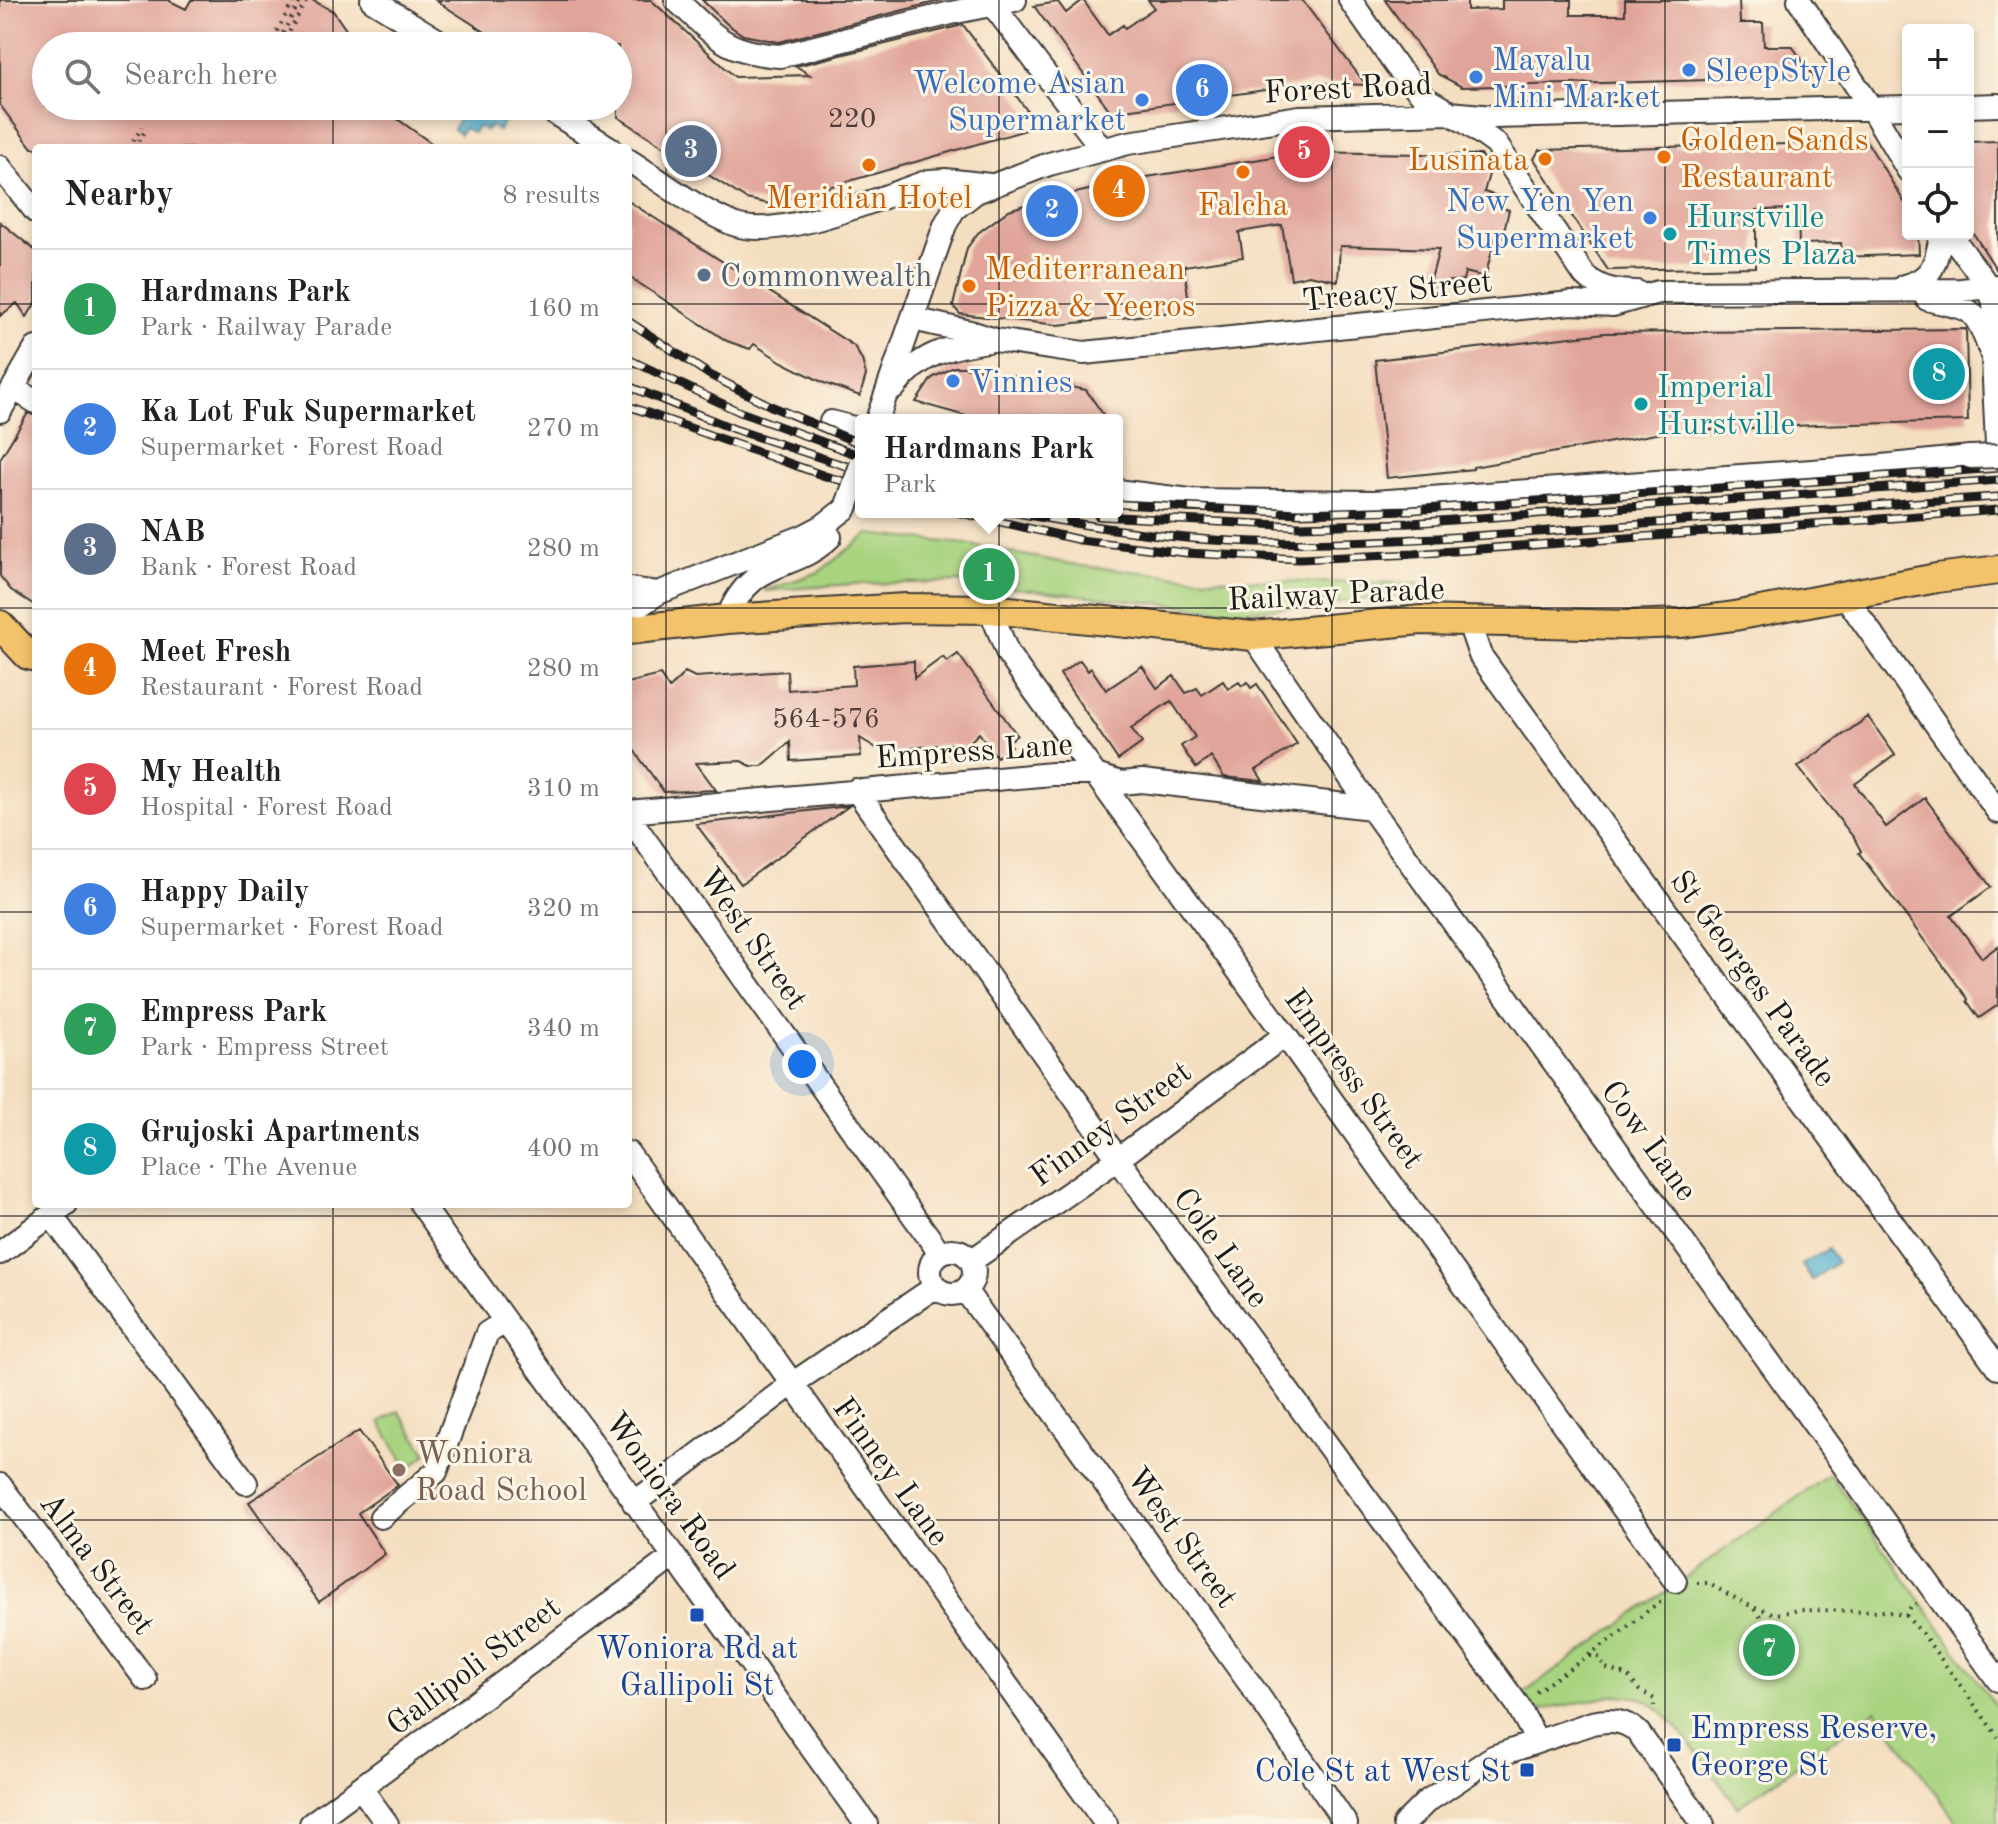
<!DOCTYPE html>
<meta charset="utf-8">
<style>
body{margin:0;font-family:"Old Standard TT",serif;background:#f6f6f6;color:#222}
.controls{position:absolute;right:24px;top:24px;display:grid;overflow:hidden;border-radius:8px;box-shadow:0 4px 12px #0003}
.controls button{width:72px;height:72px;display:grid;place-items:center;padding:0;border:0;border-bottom:2px solid #e0e0e0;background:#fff;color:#222;font:40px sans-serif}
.you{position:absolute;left:802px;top:1064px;width:28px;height:28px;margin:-20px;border:6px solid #fff;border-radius:50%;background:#1a73e8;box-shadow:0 0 0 12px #1a73e833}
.badge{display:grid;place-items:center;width:52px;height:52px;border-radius:50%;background:#0b8043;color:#fff;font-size:26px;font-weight:700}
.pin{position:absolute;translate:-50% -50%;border:4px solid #fff;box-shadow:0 2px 8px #0006}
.popup{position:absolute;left:855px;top:414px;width:268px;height:104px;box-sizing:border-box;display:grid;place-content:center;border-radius:8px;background:#fff;filter:drop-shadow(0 2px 6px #0005);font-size:26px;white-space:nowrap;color:#767676}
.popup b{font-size:30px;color:#222}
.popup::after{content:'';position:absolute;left:50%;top:100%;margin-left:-16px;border:16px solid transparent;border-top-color:#fff}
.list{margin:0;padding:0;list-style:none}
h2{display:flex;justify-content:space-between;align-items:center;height:104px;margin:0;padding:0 32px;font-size:34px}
h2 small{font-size:26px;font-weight:400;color:#767676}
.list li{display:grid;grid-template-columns:52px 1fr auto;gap:24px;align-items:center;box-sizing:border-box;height:120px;padding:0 32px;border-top:2px solid #e0e0e0}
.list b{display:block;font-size:30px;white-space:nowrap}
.list p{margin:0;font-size:26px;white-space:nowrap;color:#767676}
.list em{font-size:26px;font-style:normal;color:#767676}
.icon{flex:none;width:44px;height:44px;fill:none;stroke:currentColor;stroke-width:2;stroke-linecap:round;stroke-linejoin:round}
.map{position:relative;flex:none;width:1998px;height:1824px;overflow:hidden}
.search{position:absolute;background:#fff;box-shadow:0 4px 12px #0003;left:32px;top:32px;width:600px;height:88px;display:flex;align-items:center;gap:20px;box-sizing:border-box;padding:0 28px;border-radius:44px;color:#767676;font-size:30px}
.panel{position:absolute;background:#fff;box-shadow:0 4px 12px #0003;left:32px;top:144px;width:600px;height:1064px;border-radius:8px}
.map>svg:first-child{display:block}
</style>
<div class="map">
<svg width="1998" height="1824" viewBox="0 0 1998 1824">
<rect width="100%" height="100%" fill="#fcf5e5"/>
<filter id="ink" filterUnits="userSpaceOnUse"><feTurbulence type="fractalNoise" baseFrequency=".0125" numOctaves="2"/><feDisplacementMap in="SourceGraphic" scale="16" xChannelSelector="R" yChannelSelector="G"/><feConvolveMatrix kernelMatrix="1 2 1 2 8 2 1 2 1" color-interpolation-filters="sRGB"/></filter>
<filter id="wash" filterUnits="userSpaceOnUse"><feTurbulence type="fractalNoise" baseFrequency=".006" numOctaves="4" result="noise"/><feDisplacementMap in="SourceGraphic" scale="32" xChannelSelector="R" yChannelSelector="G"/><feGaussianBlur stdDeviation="1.8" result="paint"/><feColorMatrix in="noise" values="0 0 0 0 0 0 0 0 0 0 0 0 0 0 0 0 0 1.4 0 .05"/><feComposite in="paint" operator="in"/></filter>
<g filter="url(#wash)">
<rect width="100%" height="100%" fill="#f4dec0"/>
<path fill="#a8d37f" stroke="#62784e" stroke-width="2" d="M868,534L965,544L1082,566L1190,577L1303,582L1418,583V593L1300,607L1231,611L957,582L853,584L764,591L819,572Z
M399,1411L427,1454L408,1469L380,1422Z
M1830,1474L1998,1709V1822L1996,1824H1958L1876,1710L1738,1807C1716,1780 1675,1717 1648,1701C1638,1696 1627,1696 1617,1695L1528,1713L1517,1698Z"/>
<path fill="#53b1d1" stroke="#386676" stroke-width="2" d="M467,106H476L503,123L498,131L490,126L486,131L478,126L473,133L464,128L460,134L453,129Z
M1828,1249L1837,1262L1812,1280L1802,1265Z"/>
<g id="blocks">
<path fill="#e1a49a" d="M0,0H168L186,9L191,0H312L333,11L349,34L352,46H46V106H379L438,148H32L0,105Z
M435,0H651L735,77L810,75L796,66L963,25L1032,117L1026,130L770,204L746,199L618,117V46H507Z
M702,0H943L779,42L743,35L727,24Z
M1083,0L1108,35L1123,25L1125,28L1154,8L1148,0H1302L1366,85L1315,83L1111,112L1034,6L1058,2L1066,13Z
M1385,0H1467V10L1502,9V0H1571V15H1625V0H1739L1740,23H1763L1764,46H1792L1814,77L1462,87L1438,74Z
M1998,141V272L1968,225V142Z
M1867,142L1908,208V234H1918L1919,254L1842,257L1841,243L1799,244L1798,209L1756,210V267L1608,270L1534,159L1539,150Z
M1304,152L1481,155L1491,167L1484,192L1500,197L1498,207L1509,210L1502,238L1496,236L1485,277L1465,272L1463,280L1430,283L1439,249L1340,246L1338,281L1309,275L1291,279L1282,225L1239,232L1243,257L1184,266L1190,310L1058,325L960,314L953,306L967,248L978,233L1009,210L1037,201L1038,205L1072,200L1071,194L1147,177Z
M628,201L854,346L862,360L866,375L860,396L824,383L782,362L754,344L750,349L727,341L628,276Z
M0,222L36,251V302L27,317L17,303L0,316Z
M1966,329L1968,421L1815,425L1667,432L1473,467V469L1387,478L1375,360L1605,333Z
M954,367H965L1086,390L1107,420H980L916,402L932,378Z
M28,413L36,416V606L11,590L0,576V459Z
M958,654L1017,735L1007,743L1011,746L997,757L979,733L965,747L951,744L909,748L895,756L888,755L860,738L861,756L791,761L790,742L762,766H751L741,761L696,763L716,790L664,792L628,742V683L660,675L669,689L685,672L695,677L787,671L788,690L854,685L853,666L914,661V678L943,657L947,662Z
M1080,660L1088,671L1091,668L1106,690L1142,666L1157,688L1174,676L1186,693L1197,688L1202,695L1223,681L1228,689L1239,682L1242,686L1247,682L1251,688L1257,684L1297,744L1256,770L1263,781L1224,777L1211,757L1196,768L1181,746L1195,737L1171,701L1131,728L1142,743L1118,760L1060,674Z
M1868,717L1895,755L1855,784L1886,827L1925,798L1991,887L1951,916L1982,958L1998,946V1005L1979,1018L1967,1001L1968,999L1859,853L1861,851L1854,838L1798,767Z
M849,806L741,884L696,824L741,819Z
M359,1431L398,1485L358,1513L385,1554L319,1602L249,1502Z"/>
</g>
</g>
<g filter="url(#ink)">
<use href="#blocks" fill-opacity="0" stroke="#3c3935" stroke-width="2"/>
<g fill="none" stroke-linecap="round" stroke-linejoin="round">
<defs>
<path id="minor" d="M372,0L447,46
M676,0C716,36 723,52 780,56L951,13L1015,0
M989,0L1102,149
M1350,0L1396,66L1425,98L1467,123L1496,144L1585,276C1601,289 1616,292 1637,292
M1799,0L1871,108L1908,170
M543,106L610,148
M1968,106L1998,105
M628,160C660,180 698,210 733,224C780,242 881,197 929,181L945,180L990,185
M0,167L36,212
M1950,234L1988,286L1994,302L1996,332L1993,359L1997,445
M1904,286C1933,280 1937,261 1941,234
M1927,299C1972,311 1973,303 1990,350
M913,319L970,332L995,340L1084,353L1571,303L1613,305L1658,292L1961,290L1998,286
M13,388L36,402
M894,388C919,354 948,347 988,341
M0,411L36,348
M877,420L945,225L954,209L976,192L1049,164L1128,143L1300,117L1450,113L1493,117L1908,107
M831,422L861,430
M1117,491L1190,500L1374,502L1882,466L1970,457
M628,589L658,593
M1845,596L1998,812
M990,609L1008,654L1025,678L1285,1035L1675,1581
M628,613L658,593L804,536L823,526L846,508
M727,619C752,555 793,574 830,537
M1468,620L1480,655L1998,1368
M1253,636L1371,808L1998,1680
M856,790L1118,1159L1517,1704L1537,1741
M628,812L1052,774H1092L1121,783L1142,781L1371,808
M628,816L940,1253
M628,1153L1106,1824
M421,1204L866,1824
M51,1215L246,1483
M930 1272a22 22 0 1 1 44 0a22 22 0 1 1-44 0Z
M0,1253L66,1204
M971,1261L1118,1159L1285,1035
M965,1290L1258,1695L1346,1824
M0,1485L145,1679
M634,1503L792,1384L935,1287
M381,1517L436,1472L487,1333L505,1322
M361,1788L387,1824
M311,1824L673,1557
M1404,1824L1426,1802L1493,1757L1592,1723C1610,1719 1624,1720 1638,1732L1703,1824"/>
<path id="major" d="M0,625L28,655L36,657
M628,630L727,619L905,608L990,609L1253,636L1421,620L1626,625L1682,623L1734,616L1937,578L1998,570"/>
</defs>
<use href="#minor" stroke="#3c3935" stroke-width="26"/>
<use href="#major" stroke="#3c3935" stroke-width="32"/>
<path stroke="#3c3935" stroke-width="4" stroke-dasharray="2 6" stroke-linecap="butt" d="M277,39L276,33L294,0
M279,40L301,0
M278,41L285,39L307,0
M129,148L142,127
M134,148L146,129
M1697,1583H1707L1752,1607L1776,1614L1800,1610L1886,1611L1906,1616L1922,1633L1998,1737
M1754,1609C1777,1636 1769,1640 1759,1672
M1906,1616L1911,1606L1917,1604
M1590,1656H1597L1602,1660L1603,1667L1628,1676L1639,1690L1654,1699V1706
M1536,1692L1617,1635L1658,1603L1666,1601"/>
<use href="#minor" stroke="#fff" stroke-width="22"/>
<use href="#major" stroke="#f2c36a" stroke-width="28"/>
<defs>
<path id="rail" d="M628,321L710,375L773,407L861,444
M628,359L740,412L861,456
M628,386L734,429L861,471
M628,406L825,476L861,486
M1117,504L1299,513L1411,510L1998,468
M957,512L1080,540L1187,553L1299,559L1414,554L1998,510
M1012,512C1070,523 1127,532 1186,538C1287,547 1389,541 1489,535C1659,525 1828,507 1998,497
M1098,516L1300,526L1411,523L1998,480"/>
</defs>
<use href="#rail" stroke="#1c1c1c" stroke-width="9"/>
<use href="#rail" stroke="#fcf5e5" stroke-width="6" stroke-dasharray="18" stroke-linecap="butt"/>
<defs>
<path id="minor-bridge" d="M1970,457L1998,456
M846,508L861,465"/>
</defs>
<use href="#minor-bridge" stroke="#3c3935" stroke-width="26" stroke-linecap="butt"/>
<use href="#minor-bridge" stroke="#fff" stroke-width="22"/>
</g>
</g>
<path fill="none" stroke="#1c1c1c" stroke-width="2" stroke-opacity="0.55" d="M333,0V46M666,0V1824M999,0V1824M1332,0V1824M1665,0V1824M333,106V148M0,304H36M628,304H1998M0,608H36M628,608H1998M0,912H36M628,912H1998M333,1204V1824M0,1216H1998M0,1520H1998"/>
<g fill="#3f7fe0" stroke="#fcf5e5" stroke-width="3">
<circle cx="1689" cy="70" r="8"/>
<circle cx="1476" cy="77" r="8"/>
<circle cx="1142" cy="100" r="8"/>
<circle cx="1650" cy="218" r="8"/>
<circle cx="953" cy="381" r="8"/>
</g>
<g fill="#e8710a" stroke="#fcf5e5" stroke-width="3">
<circle cx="1664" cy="157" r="8"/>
<circle cx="1545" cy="159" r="8"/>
<circle cx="869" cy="165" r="8"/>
<circle cx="1243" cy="172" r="8"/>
<circle cx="969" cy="286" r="8"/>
</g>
<g fill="#0f9aa8" stroke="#fcf5e5" stroke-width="3">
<circle cx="1670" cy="234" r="8"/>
<circle cx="1641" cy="404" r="8"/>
</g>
<circle fill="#5c6f8a" stroke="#fcf5e5" stroke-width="3" cx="704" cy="275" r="8"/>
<circle fill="#8d6e63" stroke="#fcf5e5" stroke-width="3" cx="399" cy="1470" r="8"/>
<g fill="#1a4fb4" stroke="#fcf5e5" stroke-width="3">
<rect x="689" y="1607" width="16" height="16" rx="4"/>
<rect x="1666" y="1737" width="16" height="16" rx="4"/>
<rect x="1519" y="1762" width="16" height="16" rx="4"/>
</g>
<g text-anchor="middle" stroke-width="6" stroke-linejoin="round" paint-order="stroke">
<g font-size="28" fill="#4d3e3c">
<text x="852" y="127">220</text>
<text x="826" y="727">564-576</text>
</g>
<g font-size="32" fill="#366cbe" stroke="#fcf5e5" text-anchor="start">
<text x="1492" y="70">Mayalu<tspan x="1492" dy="37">Mini Market</tspan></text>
<text x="1705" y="81">SleepStyle</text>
<text x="1126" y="93" text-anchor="end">Welcome Asian<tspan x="1126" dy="37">Supermarket</tspan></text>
<text x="1634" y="211" text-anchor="end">New Yen Yen<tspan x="1634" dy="37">Supermarket</tspan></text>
<text x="969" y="392">Vinnies</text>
</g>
<g font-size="32" fill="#1c1c1c" stroke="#fcf5e5">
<text transform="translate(1348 87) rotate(-3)" y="11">Forest Road</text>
<text transform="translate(1397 290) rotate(-6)" y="11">Treacy Street</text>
<text transform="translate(1336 593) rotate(-3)" y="11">Railway Parade</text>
<text transform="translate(974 750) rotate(-4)" y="11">Empress Lane</text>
<text transform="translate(754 938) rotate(55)" y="11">West Street</text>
<text transform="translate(1754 978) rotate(54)" y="11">St Georges Parade</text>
<text transform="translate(1355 1078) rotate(54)" y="11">Empress Street</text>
<text transform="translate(1110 1123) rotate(-36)" y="11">Finney Street</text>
<text transform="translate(1650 1140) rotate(54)" y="11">Cow Lane</text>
<text transform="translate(1222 1247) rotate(54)" y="11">Cole Lane</text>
<text transform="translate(892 1471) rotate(54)" y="11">Finney Lane</text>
<text transform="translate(671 1495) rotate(54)" y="11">Woniora Road</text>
<text transform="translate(1183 1537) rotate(54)" y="11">West Street</text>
<text transform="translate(98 1563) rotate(53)" y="11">Alma Street</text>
<text transform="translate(473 1665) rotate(-37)" y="11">Gallipoli Street</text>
</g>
<g font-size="32" fill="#c56008" stroke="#fcf5e5" text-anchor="start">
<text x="1680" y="150">Golden Sands<tspan x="1680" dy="37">Restaurant</tspan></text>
<text x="1529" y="170" text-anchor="end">Lusinata</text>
<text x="869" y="208" text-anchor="middle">Meridian Hotel</text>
<text x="1243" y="215" text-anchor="middle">Falcha</text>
<text x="985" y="279">Mediterranean<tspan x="985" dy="37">Pizza &amp; Yeeros</tspan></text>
</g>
<g font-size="32" fill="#0d838f" stroke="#fcf5e5" text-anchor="start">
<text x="1686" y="227">Hurstville<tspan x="1686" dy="37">Times Plaza</tspan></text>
<text x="1657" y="397">Imperial<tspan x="1657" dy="37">Hurstville</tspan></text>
</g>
<g font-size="32" fill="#4e5e75" stroke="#fcf5e5" text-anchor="start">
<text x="720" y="286">Commonwealth</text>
</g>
<g font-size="32" fill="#785e54" stroke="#fcf5e5" text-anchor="start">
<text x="415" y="1463">Woniora<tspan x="415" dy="37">Road School</tspan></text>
</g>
<g font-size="32" fill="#164399" stroke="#fcf5e5">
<text x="697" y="1658">Woniora Rd at<tspan x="697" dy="37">Gallipoli St</tspan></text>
<text x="1690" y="1738" text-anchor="start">Empress Reserve,<tspan x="1690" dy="37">George St</tspan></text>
<text x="1511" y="1781" text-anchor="end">Cole St at West St</text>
</g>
</g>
</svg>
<div class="controls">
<button>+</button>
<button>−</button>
<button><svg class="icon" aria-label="locate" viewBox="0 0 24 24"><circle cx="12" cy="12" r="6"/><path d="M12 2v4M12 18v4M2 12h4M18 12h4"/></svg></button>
</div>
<div class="you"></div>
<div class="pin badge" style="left:989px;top:574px;background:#2e9e5b">1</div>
<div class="popup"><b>Hardmans Park</b>Park</div>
<div class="pin badge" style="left:1052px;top:211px;background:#3f7fe0">2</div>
<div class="pin badge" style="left:691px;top:151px;background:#5c6f8a">3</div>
<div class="pin badge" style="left:1119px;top:191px;background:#e8710a">4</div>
<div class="pin badge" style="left:1304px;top:152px;background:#e0444e">5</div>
<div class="pin badge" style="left:1202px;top:90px;background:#3f7fe0">6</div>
<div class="pin badge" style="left:1769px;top:1650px;background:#2e9e5b">7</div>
<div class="pin badge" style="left:1939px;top:374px;background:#0f9aa8">8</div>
<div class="search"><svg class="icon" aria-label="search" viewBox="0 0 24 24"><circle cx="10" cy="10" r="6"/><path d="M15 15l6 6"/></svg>Search here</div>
<section class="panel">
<h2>Nearby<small>8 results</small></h2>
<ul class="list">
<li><span class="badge" style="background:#2e9e5b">1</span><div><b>Hardmans Park</b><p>Park · Railway Parade</p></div><em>160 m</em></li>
<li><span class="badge" style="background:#3f7fe0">2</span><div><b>Ka Lot Fuk Supermarket</b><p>Supermarket · Forest Road</p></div><em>270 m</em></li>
<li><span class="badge" style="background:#5c6f8a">3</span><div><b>NAB</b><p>Bank · Forest Road</p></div><em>280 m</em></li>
<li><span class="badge" style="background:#e8710a">4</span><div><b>Meet Fresh</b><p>Restaurant · Forest Road</p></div><em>280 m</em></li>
<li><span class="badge" style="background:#e0444e">5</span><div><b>My Health</b><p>Hospital · Forest Road</p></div><em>310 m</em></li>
<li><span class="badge" style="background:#3f7fe0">6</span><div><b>Happy Daily</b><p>Supermarket · Forest Road</p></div><em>320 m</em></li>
<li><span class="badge" style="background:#2e9e5b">7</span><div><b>Empress Park</b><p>Park · Empress Street</p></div><em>340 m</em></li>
<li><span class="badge" style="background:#0f9aa8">8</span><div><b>Grujoski Apartments</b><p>Place · The Avenue</p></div><em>400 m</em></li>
</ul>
</section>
</div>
